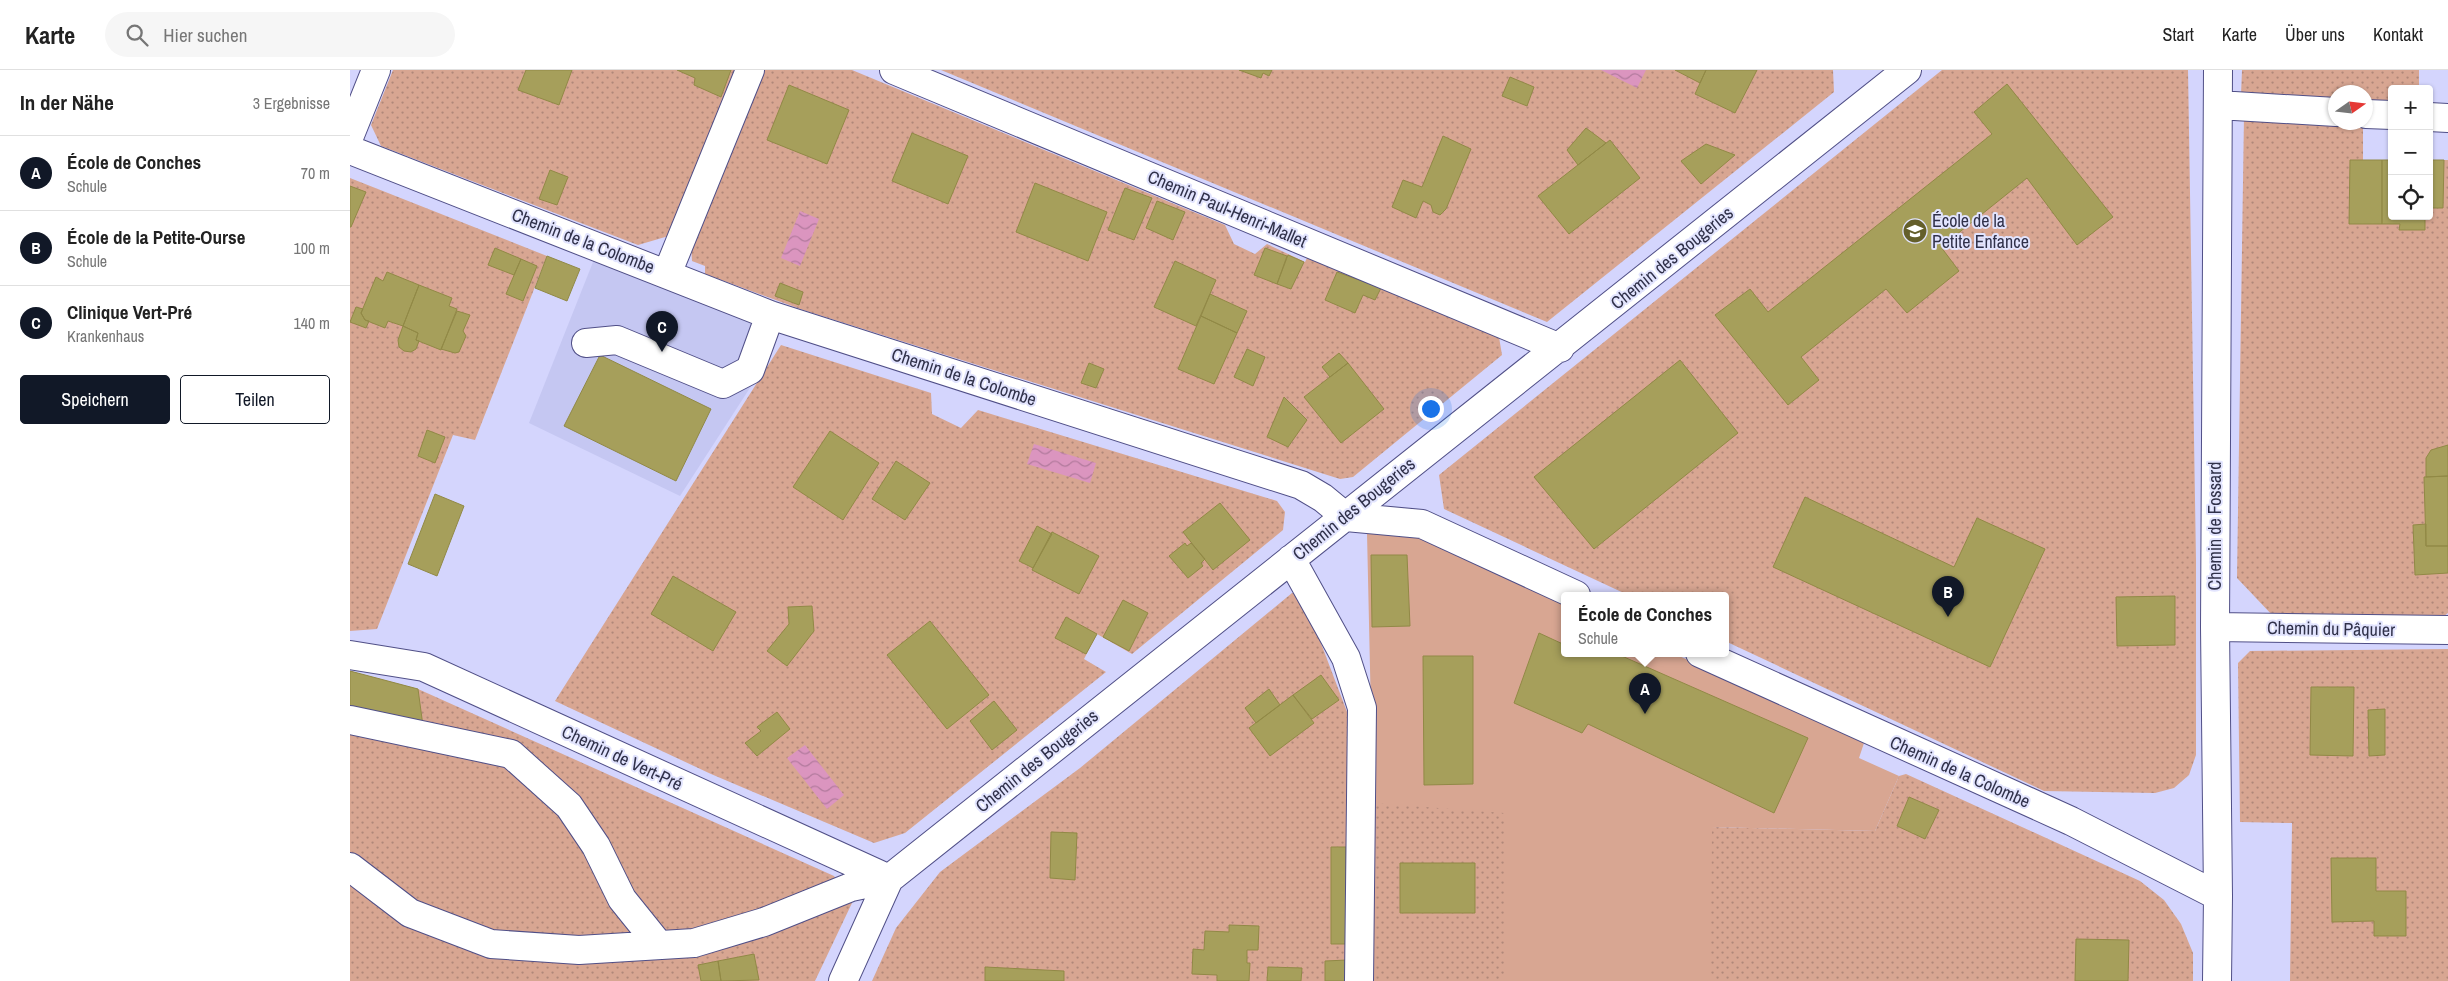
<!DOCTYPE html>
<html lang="de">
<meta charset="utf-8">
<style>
body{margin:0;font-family:"Archivo Narrow",sans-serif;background:#f6f6f6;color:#222}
.controls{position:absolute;right:15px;top:15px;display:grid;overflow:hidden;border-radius:5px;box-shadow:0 1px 4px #0004}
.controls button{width:45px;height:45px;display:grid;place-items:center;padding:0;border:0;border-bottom:1px solid #e0e0e0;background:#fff;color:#222;font:25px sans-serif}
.compass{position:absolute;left:1978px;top:15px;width:45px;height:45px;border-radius:50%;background:#fff;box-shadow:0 1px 4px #0004;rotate:76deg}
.you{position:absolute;left:1080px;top:338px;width:18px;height:18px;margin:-12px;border:4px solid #fff;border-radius:50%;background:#1a73e8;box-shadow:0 0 0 8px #1a73e833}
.badge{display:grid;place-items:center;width:32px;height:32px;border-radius:50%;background:#111827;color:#fff;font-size:16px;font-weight:700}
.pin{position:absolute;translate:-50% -41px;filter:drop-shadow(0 1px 2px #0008)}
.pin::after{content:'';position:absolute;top:26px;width:18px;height:15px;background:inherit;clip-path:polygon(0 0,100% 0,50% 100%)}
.popup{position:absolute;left:1211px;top:522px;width:168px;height:65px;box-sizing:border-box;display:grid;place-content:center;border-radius:5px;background:#fff;filter:drop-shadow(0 1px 4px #0005);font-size:16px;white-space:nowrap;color:#767676}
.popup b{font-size:19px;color:#222}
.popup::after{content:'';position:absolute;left:50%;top:100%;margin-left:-10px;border:10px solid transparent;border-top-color:#fff}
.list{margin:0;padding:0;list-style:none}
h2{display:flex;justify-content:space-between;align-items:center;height:65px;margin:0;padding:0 20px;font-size:21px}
h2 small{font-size:16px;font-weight:400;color:#767676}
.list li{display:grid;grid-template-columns:32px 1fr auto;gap:15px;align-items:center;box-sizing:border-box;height:75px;padding:0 20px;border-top:1px solid #e0e0e0}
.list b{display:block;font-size:19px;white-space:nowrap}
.list p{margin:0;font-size:16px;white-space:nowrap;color:#767676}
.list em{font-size:16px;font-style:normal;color:#767676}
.actions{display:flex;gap:10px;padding:15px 20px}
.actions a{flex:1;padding:11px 0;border:1px solid #111827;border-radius:5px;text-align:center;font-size:18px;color:#111827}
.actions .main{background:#111827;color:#fff}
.icon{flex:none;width:28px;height:28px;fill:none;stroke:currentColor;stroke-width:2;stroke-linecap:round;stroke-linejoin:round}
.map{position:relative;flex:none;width:2098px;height:911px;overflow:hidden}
header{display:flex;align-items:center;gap:30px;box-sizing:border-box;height:70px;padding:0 25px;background:#fff;border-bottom:1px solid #e0e0e0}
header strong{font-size:24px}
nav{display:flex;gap:28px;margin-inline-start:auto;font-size:18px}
.search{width:350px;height:45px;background:#f6f6f6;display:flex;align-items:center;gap:12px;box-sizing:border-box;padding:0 18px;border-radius:28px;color:#767676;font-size:19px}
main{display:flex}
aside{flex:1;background:#fff}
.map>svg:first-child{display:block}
</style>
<header>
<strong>Karte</strong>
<div class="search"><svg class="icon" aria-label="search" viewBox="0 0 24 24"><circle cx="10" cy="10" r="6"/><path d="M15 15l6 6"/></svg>Hier suchen</div>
<nav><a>Start</a><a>Karte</a><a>Über uns</a><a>Kontakt</a></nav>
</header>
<main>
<aside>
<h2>In der Nähe<small>3 Ergebnisse</small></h2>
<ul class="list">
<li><span class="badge">A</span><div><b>École de Conches</b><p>Schule</p></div><em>70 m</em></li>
<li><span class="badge">B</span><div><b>École de la Petite-Ourse</b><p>Schule</p></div><em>100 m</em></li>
<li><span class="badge">C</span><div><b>Clinique Vert-Pré</b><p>Krankenhaus</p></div><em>140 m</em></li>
</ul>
<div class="actions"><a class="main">Speichern</a><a>Teilen</a></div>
</aside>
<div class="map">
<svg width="2098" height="911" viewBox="0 0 2098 911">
<defs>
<pattern id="garden-dots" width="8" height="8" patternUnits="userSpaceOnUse" patternTransform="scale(1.25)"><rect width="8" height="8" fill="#d8a692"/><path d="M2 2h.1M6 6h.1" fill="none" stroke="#b08879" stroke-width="1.8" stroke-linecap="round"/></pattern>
<pattern id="water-waves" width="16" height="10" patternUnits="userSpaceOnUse" patternTransform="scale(1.25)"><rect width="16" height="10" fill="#db95bf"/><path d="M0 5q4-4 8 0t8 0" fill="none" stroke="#b27a9d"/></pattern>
</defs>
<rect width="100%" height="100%" fill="#d4d5fd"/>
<path fill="#c5c7f2" d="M245,187L427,257L407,307L330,426L179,353Z"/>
<path fill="#d8a692" d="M1017,463H1069L1215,532V583H1323L1514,673L1509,688L1549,706L1525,761L1362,757V911H1154L1023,733Z"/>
<path fill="url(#garden-dots)" d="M43,0H502L875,155L884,174L905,184L917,174L955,192L957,188L1149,267L1152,285L1003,407L990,409L453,240L355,204V196L342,191L341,173L322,165L288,175L31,76L21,55Z
M591,0H1483L1484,22L1197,252Z
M1592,0H1838L1846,490V685L1839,705L1824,718L1805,723L1694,721L1375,571V525H1278L1094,439L1089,405Z
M1892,0H2069V16L2067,19H2042V33L2016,32V22H1986L1985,30L1891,25Z
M1894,46L2013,53V90L2042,146H2079V90H2098V543L2094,546L1924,547L1887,508Z
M0,108L197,186L125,370L103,365L27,559L0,561Z
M431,275L581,323L582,344L611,358L628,340L927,431L935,442L933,460L782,584L747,564L734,589L756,602L555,763L524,773L361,704L205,631Z
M942,523L953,526L1002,655V911H522L546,858L590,802L730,698Z
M2098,579V911H1940L1942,753L1890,752L1888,593L1900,581Z
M0,601L68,619L484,806L502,833L465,911H0Z
M1556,704L1790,811L1814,830L1831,854L1843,883V911H1360L1362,757L1525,761L1549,706Z
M1023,733L1154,743L1155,911H1024Z"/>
<path fill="url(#water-waves)" d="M1251,0H1296L1287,18Z
M450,141L469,149L450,196L431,188Z
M684,374L746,393L740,413L677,394Z
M455,675L494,725L477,739L437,688Z"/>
<path fill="#a69f5b" stroke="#918946" d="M176,0H222L209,35L168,20Z
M327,0H381L371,27L344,15L345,8Z
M889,0H922L919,6L913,3L911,8Z
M1325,0H1356L1350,13Z
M1356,0H1407L1385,43L1345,24Z
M1160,7L1184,17L1177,36L1152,26Z
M1657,14L1763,147L1727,175L1677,108L1591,177L1609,201L1557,243L1536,219L1451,287L1469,310L1438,335L1365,245L1400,219L1418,242L1642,64L1624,42Z
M439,15L499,40L477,94L417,70Z
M1236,58L1256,73L1228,95L1217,80Z
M562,63L618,86L598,134L542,111Z
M1093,66L1121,79L1096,139L1090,145L1083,142L1081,135L1073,131L1066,148L1042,137L1053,110L1072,117Z
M1260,70L1290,108L1219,164L1188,126Z
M1356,74L1385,85L1351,114L1331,91Z
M2000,90H2032V154H1999Z
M2032,90H2042V146H2075V160H2049L2050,154H2032Z
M2079,90H2094L2093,138H2079Z
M200,100L218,107L207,135L189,129Z
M685,113L757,142L738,191L666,162Z
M0,116L16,122L1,157H0Z
M775,118L802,128L784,170L758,160Z
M807,131L835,142L823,170L796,158Z
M145,178L171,189L164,205L138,195Z
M915,178L937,186L927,214L904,205Z
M938,185L954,192L941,219L927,214Z
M197,186L230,199L217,231L185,218Z
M171,189L187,196L173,231L156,224Z
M825,191L866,210L846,256L804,237Z
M37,202L69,215L53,256L38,251L35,258L15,250L11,243L26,207L33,211Z
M987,202L1031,218L1025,230L1013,225L1005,243L975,230Z
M430,213L453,222L449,235L425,226Z
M69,215L102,228L99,236L107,239L91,280L66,270L68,263L53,256Z
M860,224L897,241L887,263L851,246Z
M6,237L13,239L11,243L15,250L19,251L16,258L0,252Z
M107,241L120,245L113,261L116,266L109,282L105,283L91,279Z
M851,246L887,263L864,314L828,299Z
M53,256L68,263L66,270L69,271L66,279L61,282L54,281L49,277L48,270Z
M897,279L915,287L903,316L884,307Z
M989,283L998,293L980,307L972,297Z
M250,285L361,339L326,411L214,356Z
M1330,290L1388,363L1244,479L1184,407Z
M739,293L754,299L746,318L731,313Z
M998,293L1034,339L991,373L954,327Z
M934,327L957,350L938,377L917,367Z
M77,360L95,367L85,393L68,386Z
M480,361L529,393L493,450L443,417Z
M2098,375V406L2076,407V388L2081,380Z
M546,391L580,413L555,450L522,429Z
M2098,406V476H2076L2074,407Z
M85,424L114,436L87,506L58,494Z
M1455,427L1604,497L1627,448L1695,479L1640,597L1423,497Z
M870,433L900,470L863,500L833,462Z
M2076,454V476H2098V503L2065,505L2063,455Z
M687,456L702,464L683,498L669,491Z
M702,462L749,486L729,524L682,500Z
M835,473L837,476L841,473L855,489L851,493L853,496L838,508L819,486Z
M1021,485H1057L1060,556L1022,557Z
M323,506L386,542L363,581L301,544Z
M1825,526V575L1767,576L1766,527Z
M773,530L798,543L779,581L753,567Z
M462,536L464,561L437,596L417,581L439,554L438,537Z
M716,547L747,564L736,584L705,568Z
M580,551L639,625L597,659L537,585Z
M1189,563L1215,575V583H1265L1458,668L1424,743L1238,654L1232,663L1164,633Z
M1073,586H1123V714L1074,715Z
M0,601L68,619L73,656L0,639Z
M971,605L989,630L962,649L943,625Z
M1961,617H2004L2003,686L1960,685Z
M919,619L930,635L906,653L895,638Z
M943,625L964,653L920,686L899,658Z
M644,631L667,660L642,680L620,651Z
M2035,639V685L2019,686L2018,640Z
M427,642L440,659L407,686L395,673L411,661L407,657Z
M1559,727L1589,740L1575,769L1547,756Z
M701,762L727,763L725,810L700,808Z
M981,777H996L997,874H981Z
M1981,788H2026V821H2056V866H2024V851L1982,852Z
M1050,793H1125V843H1050Z
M879,855L909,856L908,880H897V893H900L899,911H867V905L842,904L843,879L854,880L855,861L879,862Z
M1726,869L1779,870L1778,911H1725Z
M404,884L409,910L371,911L368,891Z
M997,890V911H975V891Z
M368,891L371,911H351L348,895Z
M635,897L714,901V911H635Z
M918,897L952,898L951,911H917Z"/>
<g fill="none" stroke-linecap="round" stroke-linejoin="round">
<defs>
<path id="minor" d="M544,0L1210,278
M1868,35L1986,42
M2016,44L2042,45
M2079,47L2098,48
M0,65L26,0
M0,80L420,245L951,415L973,428L996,447L1072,454L1226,525
M317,204L400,0
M236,273L267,270L373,314L400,300L420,245
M941,489L996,588L1012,638L1009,911
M1865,557L2098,560
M1350,583L1721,751L1868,826
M0,585L74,597L539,809
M0,650L161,684L219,736L246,776L272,829L309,875
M0,797L60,843L141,874L229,880L344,873L414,852L501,817L539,809
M493,911L539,809L1557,0
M1867,911L1868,826L1865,557L1868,0"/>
</defs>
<use href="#minor" stroke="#504f87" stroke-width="30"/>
<use href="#minor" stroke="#fff" stroke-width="28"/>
</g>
<defs>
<symbol id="school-disc" viewBox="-11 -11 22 22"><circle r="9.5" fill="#645f2b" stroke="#e2e4fe"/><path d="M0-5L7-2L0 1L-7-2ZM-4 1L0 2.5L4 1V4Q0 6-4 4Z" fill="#fff"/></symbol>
</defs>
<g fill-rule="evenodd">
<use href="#school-disc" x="1551" y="147" width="28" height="28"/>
</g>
<g text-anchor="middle" stroke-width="4" stroke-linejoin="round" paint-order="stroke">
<g font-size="18" fill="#30314a" stroke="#e2e4fe">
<text transform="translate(877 139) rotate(23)" y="6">Chemin Paul-Henri-Mallet</text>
<text transform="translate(233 171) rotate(21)" y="6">Chemin de la Colombe</text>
<text transform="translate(1322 188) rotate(-39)" y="6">Chemin des Bougeries</text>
<text transform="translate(614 307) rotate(18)" y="6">Chemin de la Colombe</text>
<text transform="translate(1004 439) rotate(-39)" y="6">Chemin des Bougeries</text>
<text transform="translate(1865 456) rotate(-90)" y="6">Chemin de Fossard</text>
<text transform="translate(1981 559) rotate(1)" y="6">Chemin du Pâquier</text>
<text transform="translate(272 688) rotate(25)" y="6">Chemin de Vert-Pré</text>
<text transform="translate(687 691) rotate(-39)" y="6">Chemin des Bougeries</text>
<text transform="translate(1610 702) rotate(24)" y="6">Chemin de la Colombe</text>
</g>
<g font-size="18" fill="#30314a" stroke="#e2e4fe" text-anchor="start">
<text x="1582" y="157">École de la<tspan x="1582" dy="21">Petite Enfance</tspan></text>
</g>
</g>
</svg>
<div class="controls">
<button>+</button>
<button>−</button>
<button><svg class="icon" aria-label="locate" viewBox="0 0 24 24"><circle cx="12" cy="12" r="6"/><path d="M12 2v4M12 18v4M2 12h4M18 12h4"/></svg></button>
</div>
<svg class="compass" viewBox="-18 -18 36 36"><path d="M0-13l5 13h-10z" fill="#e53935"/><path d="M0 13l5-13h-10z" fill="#767676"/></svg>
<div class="you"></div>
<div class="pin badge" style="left:1295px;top:644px">A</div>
<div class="popup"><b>École de Conches</b>Schule</div>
<div class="pin badge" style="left:1598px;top:547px">B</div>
<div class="pin badge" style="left:312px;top:282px">C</div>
</div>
</main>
